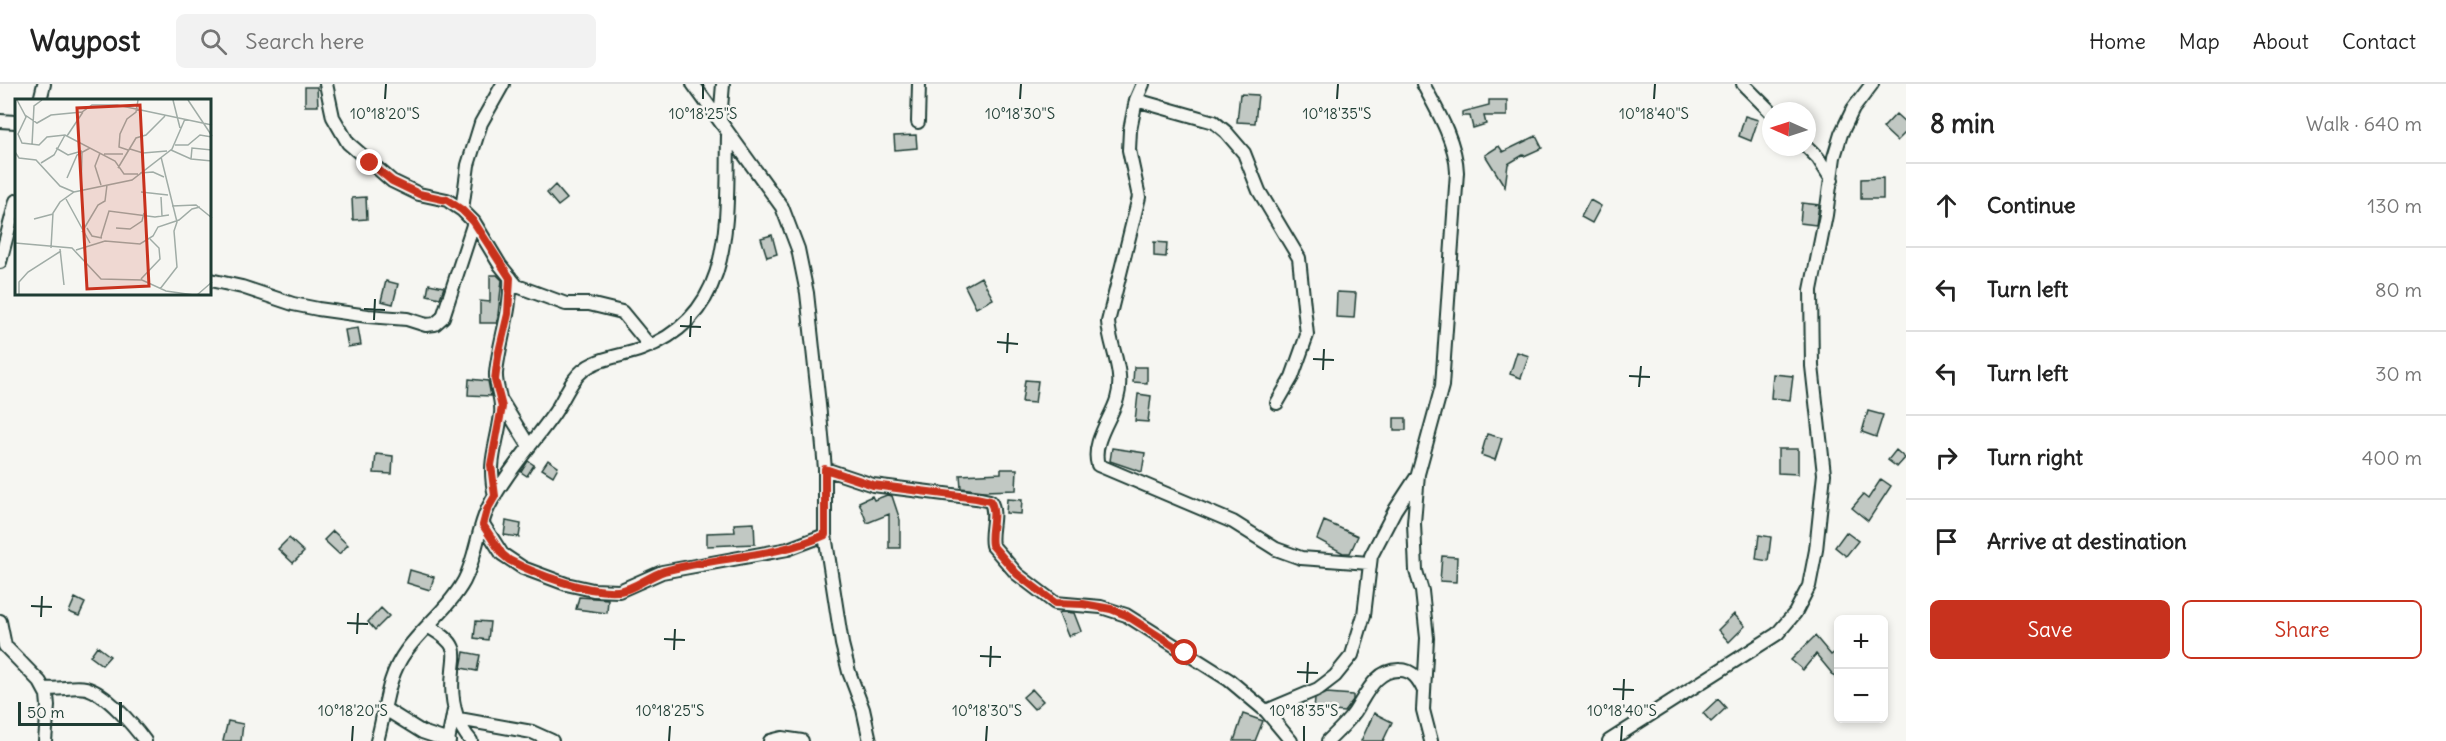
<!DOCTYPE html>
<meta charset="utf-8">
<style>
body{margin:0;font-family:Delius,sans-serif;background:#f2f2f2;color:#222}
.controls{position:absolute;right:18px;bottom:18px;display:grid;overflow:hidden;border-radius:9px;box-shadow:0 3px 9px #0003}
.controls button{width:54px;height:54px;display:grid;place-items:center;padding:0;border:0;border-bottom:2px solid #e0e0e0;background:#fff;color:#222;font:30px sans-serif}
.compass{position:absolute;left:1762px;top:18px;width:54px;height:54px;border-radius:50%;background:#fff;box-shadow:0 3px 9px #0003;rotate:273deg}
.scale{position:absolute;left:18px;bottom:15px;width:104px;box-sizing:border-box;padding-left:6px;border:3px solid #1f3d34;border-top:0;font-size:16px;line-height:21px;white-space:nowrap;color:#1f3d34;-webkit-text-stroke:4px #f6f6f2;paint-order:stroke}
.stop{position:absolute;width:18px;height:18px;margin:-14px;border:4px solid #c8321e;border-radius:50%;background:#fff}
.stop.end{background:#c8321e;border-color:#fff;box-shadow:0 2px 6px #0008}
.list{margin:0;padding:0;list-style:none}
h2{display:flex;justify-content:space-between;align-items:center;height:78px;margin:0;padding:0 24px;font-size:26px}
h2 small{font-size:20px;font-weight:400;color:#767676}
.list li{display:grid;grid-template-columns:39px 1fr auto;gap:18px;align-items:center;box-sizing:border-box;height:84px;padding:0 24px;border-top:2px solid #e0e0e0}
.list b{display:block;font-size:22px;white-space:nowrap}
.list em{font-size:20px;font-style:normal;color:#767676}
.actions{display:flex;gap:12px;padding:18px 24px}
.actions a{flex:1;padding:14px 0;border:2px solid #c8321e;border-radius:9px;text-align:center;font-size:21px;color:#c8321e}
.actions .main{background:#c8321e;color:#fff}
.icon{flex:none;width:33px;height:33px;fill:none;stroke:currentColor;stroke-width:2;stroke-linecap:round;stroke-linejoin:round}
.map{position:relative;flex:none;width:1906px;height:657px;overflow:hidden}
header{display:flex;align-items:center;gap:36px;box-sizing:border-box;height:84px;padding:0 30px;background:#fff;border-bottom:2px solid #e0e0e0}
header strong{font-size:28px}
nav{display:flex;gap:33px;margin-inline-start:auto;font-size:21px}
.search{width:420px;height:54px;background:#f2f2f2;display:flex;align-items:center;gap:15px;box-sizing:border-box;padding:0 21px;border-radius:9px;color:#767676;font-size:22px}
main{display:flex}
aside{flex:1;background:#fff}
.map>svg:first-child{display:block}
</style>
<header>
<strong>Waypost</strong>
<div class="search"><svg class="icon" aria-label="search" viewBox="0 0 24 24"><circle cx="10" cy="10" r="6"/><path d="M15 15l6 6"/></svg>Search here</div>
<nav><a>Home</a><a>Map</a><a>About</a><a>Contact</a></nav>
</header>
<main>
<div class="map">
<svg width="1906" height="657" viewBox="0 0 1906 657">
<rect width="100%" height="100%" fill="#f6f6f2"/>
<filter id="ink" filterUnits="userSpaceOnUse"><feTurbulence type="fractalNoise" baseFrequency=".0167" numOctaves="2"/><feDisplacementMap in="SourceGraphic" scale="12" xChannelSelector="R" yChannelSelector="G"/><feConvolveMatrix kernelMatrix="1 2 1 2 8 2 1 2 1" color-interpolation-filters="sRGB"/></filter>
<g filter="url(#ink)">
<path fill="#c1c8c3" stroke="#1f3d34" stroke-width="1.5" d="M305,3H317L318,22H305Z
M1240,10L1258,11L1255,39L1237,38Z
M1489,16H1507V32H1484L1486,40L1473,44L1470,32H1462V28L1489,21Z
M1896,30L1906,39V48L1897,57L1883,44Z
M1745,32L1758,36L1751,57L1739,52Z
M916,51L917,64L895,66L894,52Z
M1536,52L1542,64L1524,72L1523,71L1508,80L1505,103L1485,71L1499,62L1503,68Z
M1883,94V115H1861V95Z
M555,101L567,115L558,122L547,109Z
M366,113L367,135L353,136L352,114Z
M1590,116L1601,122L1592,139L1581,133Z
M1802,119L1819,121L1816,141L1800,139Z
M772,151L777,170L767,173L761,154Z
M1154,158L1167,159L1166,173L1154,172Z
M490,191H497L502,196L497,239H480V217L490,218Z
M981,193L993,215L976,224L965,202Z
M386,197L398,200L393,220L381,217Z
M429,200L444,203L440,214L427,211Z
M1337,208L1356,209L1354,234L1336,233Z
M358,244L361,261L348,263L345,246Z
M1517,268L1529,272L1521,294L1510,290Z
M1134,283H1147V299L1133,298Z
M1773,290L1793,292L1790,316L1771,314Z
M469,295L488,297L491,312L468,311Z
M1025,296L1038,297L1035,319L1022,318Z
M1138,310L1151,312L1148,338L1135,337Z
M1868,327L1883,331L1876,353L1862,348Z
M1394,334H1406V346H1394Z
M1487,350L1502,354L1495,376L1481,371Z
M1112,364L1145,369L1142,388L1110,377Z
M1778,365H1798V390L1778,389Z
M1896,366L1905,374L1897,383L1888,376Z
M376,370L393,372L392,390L374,389Z
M548,376L558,383L553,392L542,385Z
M528,377L534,381L527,392L521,388Z
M1001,385H1017L1016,406L984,407L961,404L960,391L1001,389Z
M1881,395L1891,402L1868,437L1852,424L1863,411L1868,415Z
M887,411L892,412L900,436V464H889V430L867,439L859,418L872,412L874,416Z
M1007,415L1022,416L1021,430L1006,429Z
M506,437L521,440L519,453L504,451Z
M1324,437L1358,452L1350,469H1343L1317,455Z
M754,439L755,460L707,462V449L735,448L734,440Z
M333,447L348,461L339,470L324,456Z
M1846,448L1858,457L1846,472L1835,463Z
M1759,451L1771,453L1768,477L1756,475Z
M289,454L304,468L293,479L278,465Z
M1442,472L1457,473L1456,498L1440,497Z
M410,486L434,493L430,506L407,499Z
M579,513L608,515L607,529L576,525Z
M75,514L85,519L79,532L69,528Z
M381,524L389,532L375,546L368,538Z
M1061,528L1074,529L1081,547L1068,552L1059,529Z
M1734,530L1745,542L1729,558L1718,546Z
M476,537L490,538L488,556L474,554Z
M1815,552L1831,571L1839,565V598L1816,570L1803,586L1791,576Z
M97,562L110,572L102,581L90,572Z
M464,568L480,571L477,587L461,584Z
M1032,605L1043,617L1034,625L1023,613Z
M1327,609L1353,611V616L1344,628L1314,625L1315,615Z
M1718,615L1726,624L1711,638L1703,629Z
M1374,629L1392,638L1383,657H1361Z
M1243,630L1263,637L1255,657H1234Z
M228,637L243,640L241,657H223Z"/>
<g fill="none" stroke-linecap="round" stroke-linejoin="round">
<defs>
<path id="minor" d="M326,0L333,33L348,59L392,97L419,110L447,116L462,126L474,138L500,181L517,202L566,220H589L622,228L650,262
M693,0L782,123L798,165L807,209L820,330L825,385V451L842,560L849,588L863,625L870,657
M1143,0L1136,16L1130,46L1129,66L1139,113L1108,238C1110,264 1125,288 1117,315C1111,335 1091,359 1098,381L1233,438L1276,465L1301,474L1369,479
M1423,0C1437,26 1456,58 1457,88L1442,302L1418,390L1414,439L1416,487L1422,507L1427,554L1423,626L1431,657
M1743,0L1771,28
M40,16L44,0
M1136,16L1214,38L1226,48L1244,69L1259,107L1299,174L1307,251L1292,293L1277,319
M720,36L723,0
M0,37L16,38
M918,38L919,0
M1807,63L1818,74L1832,96
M462,126L468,81L481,39L503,0
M0,178L16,117
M210,196L242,203L293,220L318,225L368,232L407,235L426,241L435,240L443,233L474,138
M502,318L529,362
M825,385L873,401L976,414L990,417C998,429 989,447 992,461L1017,490L1055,519L1101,523L1126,531L1229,596L1266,627L1291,657
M495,412C487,377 497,363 501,330C503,315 495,303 496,289C499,256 512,227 510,193
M483,440L502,470L523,484L566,500L593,506L619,507L662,488L788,465L825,451
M0,537L5,562L40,598L47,611L48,622L45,657
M429,543C437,548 449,554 453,564C456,570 453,580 453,587C450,613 454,637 471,657
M44,604C58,607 73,601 86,604C106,609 133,641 145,657
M385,625L422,648L449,657
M1266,627L1318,605L1335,592L1352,571L1364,531L1371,472L1395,426L1416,394
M459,635L532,648L552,657
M377,657C386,626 386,594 406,567C423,543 449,524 464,497C476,474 477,447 488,424C505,390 531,362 553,331C561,320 566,307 574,296C590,273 618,274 642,265C737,230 726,134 728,51
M448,657L454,626
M770,657L782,654L802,657
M1328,657C1337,648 1347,639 1354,629C1366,611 1375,585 1400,586C1413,586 1419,596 1424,607
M1609,657L1777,550L1795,529L1809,502L1816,466L1824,390L1812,282L1811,206L1826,131L1834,73L1841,50L1853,25L1872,0"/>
</defs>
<use href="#minor" stroke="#1f3d34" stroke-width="16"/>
<use href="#minor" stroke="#f6f6f2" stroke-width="12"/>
</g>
</g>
<g fill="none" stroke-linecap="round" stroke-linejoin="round" filter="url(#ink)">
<path stroke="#c8321e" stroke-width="8" d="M370,79L392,97L419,110L447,116L462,126L474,138L510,194L508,230L498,272L495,296L502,323L491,381L495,412L487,426L483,441L502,470L509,476C537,491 586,509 618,507C633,506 649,492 664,487C718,472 774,474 825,451V385L873,401L976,414L990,417C998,429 989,447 992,461L1017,490L1055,519L1083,520L1111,525L1126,531L1185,569"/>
</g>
<path fill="none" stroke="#1f3d34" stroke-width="2" d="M385,15L386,0M703,15V0M1020,15L1021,0M1337,15L1338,0M1654,15L1655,0M364,225L385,226M374,236L375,215M680,242L701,243M690,253L691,232M997,258L1018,260M1007,269L1008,249M1313,275L1334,276M1323,286L1324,265M1629,292L1650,293M1639,303L1641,282M31,522L52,523M41,533L42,512M347,539L368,540M357,550L358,529M664,555L685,556M674,566L675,545M980,572L1001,573M990,583L991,562M1297,588L1318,589M1307,599L1308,578M1613,605L1634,606M1623,616L1624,595M352,657L353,642M669,657L670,642M986,657L987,642M1304,657V642M1621,657L1622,642"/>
<g transform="translate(15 15)">
<rect width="196" height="196" fill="#f6f6f2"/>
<path fill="none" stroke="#a0aca6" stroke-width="1.5" d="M2,1L11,18L3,35L7,44L24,46L32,38L50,36L100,62L109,75H123M158,1L165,29M173,1L197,37M10,16L22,24L36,16L67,13L77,6H102L197,26M52,37L68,13M17,46L19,7L27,1M160,46H173L185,36L197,38M41,49L53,56L67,52M115,50L128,54L152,52M113,51L104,48L105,35L112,20L121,13L123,1M156,51L176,60L197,62M0,53L4,59L21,61L45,87L59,93M85,54L80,67L86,86M89,55H108M176,60L177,49L197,51M26,64L39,56L50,36M103,69L121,39L131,36L150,17M125,74L138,73L149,78M52,79L62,56L75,49M66,92L67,53M126,93L153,96M146,98L147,117M51,100L75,144M157,107L181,106L197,119M19,120L38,115M72,129L77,137L87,139M101,129L115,130L127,122L129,114M67,133L83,106L90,102L92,86M86,138L94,112L140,118L154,116M0,144L57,149L86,180L127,181L151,192L179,196M36,149L38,114L45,103L59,93L117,81L157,50L170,20M45,150L49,186M61,151L90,142L125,145L138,137L143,128L164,121L177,110L185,108M126,180L145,160L144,149L135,140M145,190L162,168L159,132L162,123L146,58M4,196V183L13,173L46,152M182,196L197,183"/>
<path fill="#c8321e" fill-opacity="0.15" stroke="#c8321e" stroke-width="3" d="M125,6L134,187L72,190L62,9Z"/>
<rect width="196" height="196" fill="none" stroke="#1f3d34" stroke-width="3"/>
</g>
<g font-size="15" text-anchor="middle" fill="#1f3d34" stroke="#f6f6f2" stroke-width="5" stroke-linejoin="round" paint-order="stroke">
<text x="385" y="35">10°18'20"S</text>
<text x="703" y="35">10°18'25"S</text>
<text x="1020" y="35">10°18'30"S</text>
<text x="1337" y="35">10°18'35"S</text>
<text x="1654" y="35">10°18'40"S</text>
<text x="353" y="632">10°18'20"S</text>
<text x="670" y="632">10°18'25"S</text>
<text x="987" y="632">10°18'30"S</text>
<text x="1304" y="632">10°18'35"S</text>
<text x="1622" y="632">10°18'40"S</text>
</g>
</svg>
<div class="controls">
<button>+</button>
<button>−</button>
</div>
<svg class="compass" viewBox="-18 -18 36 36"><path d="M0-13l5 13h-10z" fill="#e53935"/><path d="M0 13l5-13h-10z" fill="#767676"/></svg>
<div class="scale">50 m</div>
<div class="stop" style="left:1185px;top:569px"></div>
<div class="stop end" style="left:370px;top:79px"></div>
</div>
<aside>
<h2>8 min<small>Walk · 640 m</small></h2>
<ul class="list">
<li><svg class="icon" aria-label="ahead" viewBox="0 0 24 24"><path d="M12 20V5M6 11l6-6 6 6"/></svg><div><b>Continue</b></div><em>130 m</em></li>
<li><svg class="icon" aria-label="left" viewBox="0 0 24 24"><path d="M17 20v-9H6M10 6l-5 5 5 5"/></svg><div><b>Turn left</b></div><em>80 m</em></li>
<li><svg class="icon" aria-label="left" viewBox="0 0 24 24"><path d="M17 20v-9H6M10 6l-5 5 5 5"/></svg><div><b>Turn left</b></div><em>30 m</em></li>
<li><svg class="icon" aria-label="right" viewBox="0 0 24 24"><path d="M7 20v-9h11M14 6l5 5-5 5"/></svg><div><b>Turn right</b></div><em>400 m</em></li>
<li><svg class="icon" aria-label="arrive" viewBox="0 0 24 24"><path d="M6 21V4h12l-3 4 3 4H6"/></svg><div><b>Arrive at destination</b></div></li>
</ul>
<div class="actions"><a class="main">Save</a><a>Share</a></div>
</aside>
</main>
